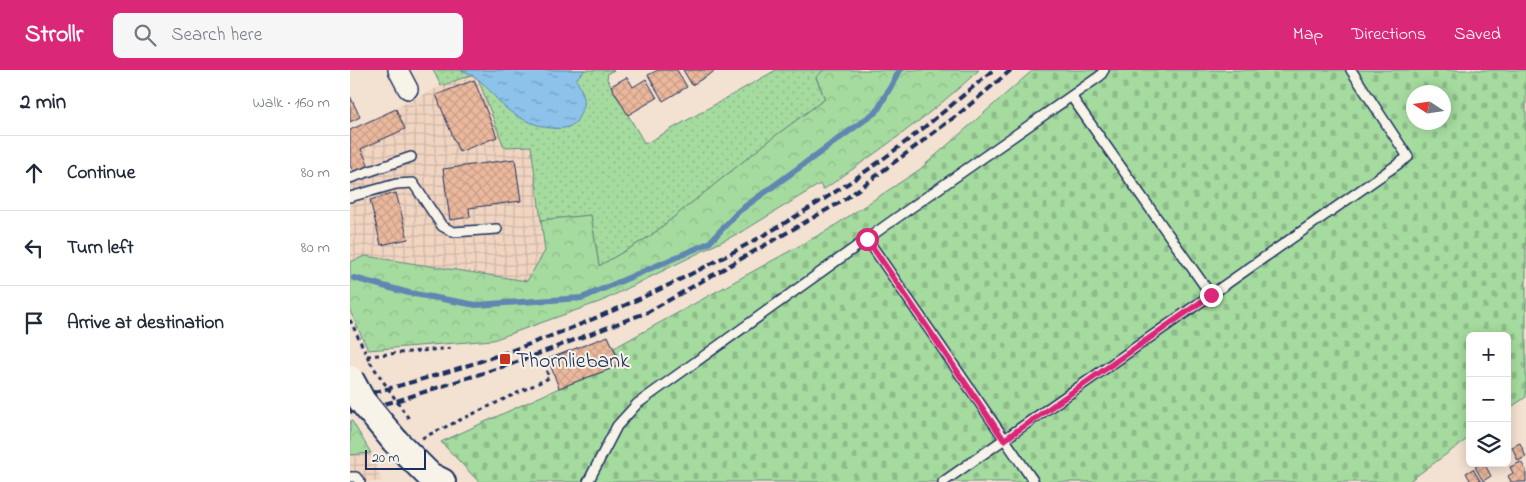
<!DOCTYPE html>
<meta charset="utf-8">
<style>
body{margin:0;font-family:"Indie Flower",sans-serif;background:#f6f6f7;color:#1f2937}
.controls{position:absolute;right:15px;bottom:15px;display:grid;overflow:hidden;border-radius:8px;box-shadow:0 2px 12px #0003}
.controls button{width:45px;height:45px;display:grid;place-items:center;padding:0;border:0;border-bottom:1px solid #e0e1e3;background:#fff;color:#1f2937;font:25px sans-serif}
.compass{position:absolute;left:1056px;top:15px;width:45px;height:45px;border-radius:50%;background:#fff;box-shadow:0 2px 12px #0003;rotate:282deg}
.scale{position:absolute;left:15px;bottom:12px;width:61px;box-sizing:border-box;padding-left:5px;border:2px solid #1b2f5e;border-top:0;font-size:14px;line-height:18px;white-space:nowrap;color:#1b2f5e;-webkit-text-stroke:4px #f7f3e8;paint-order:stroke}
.stop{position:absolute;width:15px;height:15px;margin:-11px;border:4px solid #db2777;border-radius:50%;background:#fff}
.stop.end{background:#db2777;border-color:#fff;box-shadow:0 1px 5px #0008}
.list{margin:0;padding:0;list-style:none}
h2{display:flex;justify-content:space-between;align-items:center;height:65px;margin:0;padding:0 20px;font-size:21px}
h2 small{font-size:16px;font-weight:400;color:#747a83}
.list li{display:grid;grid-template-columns:32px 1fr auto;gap:15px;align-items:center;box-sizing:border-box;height:75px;padding:0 20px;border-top:1px solid #e0e1e3}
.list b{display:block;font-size:19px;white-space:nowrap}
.list em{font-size:16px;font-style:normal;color:#747a83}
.icon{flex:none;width:28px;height:28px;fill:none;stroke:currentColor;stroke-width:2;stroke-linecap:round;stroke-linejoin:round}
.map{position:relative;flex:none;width:1176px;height:412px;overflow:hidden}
header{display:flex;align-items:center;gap:30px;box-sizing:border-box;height:70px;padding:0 25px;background:#db2777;color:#fff}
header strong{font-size:24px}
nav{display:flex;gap:28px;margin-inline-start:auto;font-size:18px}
.search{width:350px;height:45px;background:#f6f6f7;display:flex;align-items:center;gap:12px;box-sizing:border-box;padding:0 18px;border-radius:8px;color:#747a83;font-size:19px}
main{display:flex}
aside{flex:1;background:#fff}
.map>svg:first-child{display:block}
</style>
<header>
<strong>Strollr</strong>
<div class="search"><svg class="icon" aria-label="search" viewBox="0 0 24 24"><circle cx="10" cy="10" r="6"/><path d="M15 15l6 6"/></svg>Search here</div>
<nav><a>Map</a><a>Directions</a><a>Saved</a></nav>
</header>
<main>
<aside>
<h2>2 min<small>Walk · 160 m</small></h2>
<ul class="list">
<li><svg class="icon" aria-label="ahead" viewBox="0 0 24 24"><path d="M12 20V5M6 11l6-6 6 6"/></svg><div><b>Continue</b></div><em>80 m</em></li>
<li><svg class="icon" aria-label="left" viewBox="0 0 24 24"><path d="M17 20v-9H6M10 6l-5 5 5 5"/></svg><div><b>Turn left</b></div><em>80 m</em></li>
<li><svg class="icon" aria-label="arrive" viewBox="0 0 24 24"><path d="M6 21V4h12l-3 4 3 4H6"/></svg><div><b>Arrive at destination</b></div></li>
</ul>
</aside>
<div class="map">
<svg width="1176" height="412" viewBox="0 0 1176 412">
<defs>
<pattern id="industrial-grid" width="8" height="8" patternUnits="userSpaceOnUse" patternTransform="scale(1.25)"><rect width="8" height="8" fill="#f1d5c1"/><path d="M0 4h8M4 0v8" fill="none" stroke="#ceb7a8"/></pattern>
<pattern id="green-dots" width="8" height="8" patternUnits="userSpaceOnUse" patternTransform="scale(1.25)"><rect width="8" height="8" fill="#a5db9e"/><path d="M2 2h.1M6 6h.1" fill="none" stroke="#8dbc8a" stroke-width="1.8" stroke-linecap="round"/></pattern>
<pattern id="forest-crowns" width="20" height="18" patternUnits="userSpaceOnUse" patternTransform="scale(1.25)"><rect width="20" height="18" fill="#a5db9e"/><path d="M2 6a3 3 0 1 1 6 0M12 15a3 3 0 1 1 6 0" fill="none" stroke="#8dbc8a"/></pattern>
<pattern id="cemetery-stones" width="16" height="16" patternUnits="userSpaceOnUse" patternTransform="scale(1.25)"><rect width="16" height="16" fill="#a5db9e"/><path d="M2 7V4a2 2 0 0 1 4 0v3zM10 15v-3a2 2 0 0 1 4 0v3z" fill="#8dbc8a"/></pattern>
<pattern id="water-ripples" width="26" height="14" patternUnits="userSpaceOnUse" patternTransform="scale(1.25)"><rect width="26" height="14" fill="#8dc2ea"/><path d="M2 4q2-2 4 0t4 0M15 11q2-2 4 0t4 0" fill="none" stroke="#729ec1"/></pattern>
<pattern id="building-cross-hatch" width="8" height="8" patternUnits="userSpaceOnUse" patternTransform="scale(1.25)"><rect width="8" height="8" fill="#ebb89c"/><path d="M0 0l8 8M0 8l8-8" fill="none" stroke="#c99e89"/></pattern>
</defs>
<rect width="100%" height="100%" fill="#f3e1d1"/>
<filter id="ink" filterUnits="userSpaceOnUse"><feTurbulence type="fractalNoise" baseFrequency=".02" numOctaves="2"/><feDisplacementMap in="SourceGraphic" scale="10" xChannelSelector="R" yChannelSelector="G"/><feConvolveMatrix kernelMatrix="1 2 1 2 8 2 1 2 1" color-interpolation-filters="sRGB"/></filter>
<g filter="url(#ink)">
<path fill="url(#industrial-grid)" d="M126,3L181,76L195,181L177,211L15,186L0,192V60L91,16Z
M21,383L32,412H0V385Z"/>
<path fill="url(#green-dots)" stroke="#60857e" d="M83,0H264L258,3L257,9L295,74L426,0H474L466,8L475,29L425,66L299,167L249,196L241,145L191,150L181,76L154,77L126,3L91,16Z"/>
<path fill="url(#forest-crowns)" stroke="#60857e" d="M474,0H629C581,45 527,82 473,120L470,114L395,160L252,231L143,270L18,280L0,241V192L15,186L177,211L195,181L191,150L241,145L249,196L299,167L425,66L475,29L466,7Z
M0,351H2L21,383L0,385Z"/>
<path fill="url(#cemetery-stones)" stroke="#60857e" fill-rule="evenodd" d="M683,0H1176V327L1157,340V266H1120V367L1058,412H129L91,372L209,318L271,295L264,278L478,160L569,100ZM1064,22H1094V52H1064Z"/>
<path fill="url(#water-ripples)" stroke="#5f87b2" d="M111,0H235L226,9C231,20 238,30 232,41C230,44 228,49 226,52C211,68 172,51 158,40C141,26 135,8 111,0Z"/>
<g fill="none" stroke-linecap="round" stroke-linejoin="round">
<path stroke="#5f87b2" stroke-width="6" d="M4,208L59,223L126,235L232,228L359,173L389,141L527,41L550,0"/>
</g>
<path fill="url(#building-cross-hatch)" stroke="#1b2f5e" d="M308,0H327L337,17L313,31L298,5Z
M333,0H365V1L342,15Z
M277,7L283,17L296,9L307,28L278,45L261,16Z
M124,10L147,67L109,82L86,25Z
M0,26L10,47L0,52Z
M46,39L55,59L11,79L19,96L4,103L0,95V60Z
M165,89L171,131L119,138L120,147L100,150L93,99Z
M46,123L58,169L31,175L20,130Z
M258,266L271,295L209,318L198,289Z
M1170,373L1176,387L1168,391L1162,377Z
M1171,392L1176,400V412H1161L1158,406L1163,403L1160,397Z
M1131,393H1134L1141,406L1133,411L1125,397Z
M1123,399L1131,412H1121L1116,403Z"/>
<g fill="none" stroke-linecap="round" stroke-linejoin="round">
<defs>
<path id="lane" d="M721,26L861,225
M0,108L61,87
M0,127L46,114L63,113L92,156L103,162L147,159
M517,169L684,412
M0,407H6L10,412
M238,412L267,356L287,334L542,151L750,6L754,0
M593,412L1058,87L1001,0"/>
<path id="street" d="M48,0L58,19"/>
<path id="secondary" d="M45,371L80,406L92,412"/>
</defs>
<use href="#lane" stroke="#1b2f5e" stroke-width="12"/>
<use href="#street" stroke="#1b2f5e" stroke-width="22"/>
<use href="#secondary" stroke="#1b2f5e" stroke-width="30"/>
<path stroke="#1b2f5e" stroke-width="3" stroke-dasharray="4 4" stroke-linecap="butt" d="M0,250L20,292
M17,286L103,278
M72,368L199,308L196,299"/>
<use href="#lane" stroke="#f7f3e8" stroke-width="9"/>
<use href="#street" stroke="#f7f3e8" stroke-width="19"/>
<use href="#secondary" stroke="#f7f3e8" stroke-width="26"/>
<path stroke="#1b2f5e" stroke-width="4" stroke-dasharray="8 4" stroke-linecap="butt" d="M0,328C171,288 337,217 485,122C541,86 593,43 643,0
M0,342L46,331L164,293L298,242L494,130L610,43L661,0"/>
<defs>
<path id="secondary-bridge" d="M0,309L12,331L45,371"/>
</defs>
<use href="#secondary-bridge" stroke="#1b2f5e" stroke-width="30" stroke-linecap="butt"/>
<path stroke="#1b2f5e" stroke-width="3" stroke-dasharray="4 4" stroke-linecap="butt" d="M20,292L59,349"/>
<use href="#secondary-bridge" stroke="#f7f3e8" stroke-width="26"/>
</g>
</g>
<g fill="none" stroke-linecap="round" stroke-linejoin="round" filter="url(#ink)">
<path stroke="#db2777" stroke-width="6" d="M517,169L654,370L861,225"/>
</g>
<rect fill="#c8321e" stroke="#f7f3e8" stroke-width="2" x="149" y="283" width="12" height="12" rx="2.5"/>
<g text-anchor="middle" stroke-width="4" stroke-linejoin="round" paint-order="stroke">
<g font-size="22" fill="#1b2f5e" stroke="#f7f3e8" text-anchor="start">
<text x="166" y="297">Thornliebank</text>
</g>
</g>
</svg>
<div class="controls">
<button>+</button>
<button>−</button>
<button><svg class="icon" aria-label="layers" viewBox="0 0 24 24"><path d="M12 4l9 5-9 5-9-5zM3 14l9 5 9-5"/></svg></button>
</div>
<svg class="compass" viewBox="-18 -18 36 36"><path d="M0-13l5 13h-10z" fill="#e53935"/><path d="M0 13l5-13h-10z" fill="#747a83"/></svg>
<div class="scale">20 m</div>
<div class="stop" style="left:517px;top:169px"></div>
<div class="stop end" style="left:861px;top:225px"></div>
</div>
</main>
